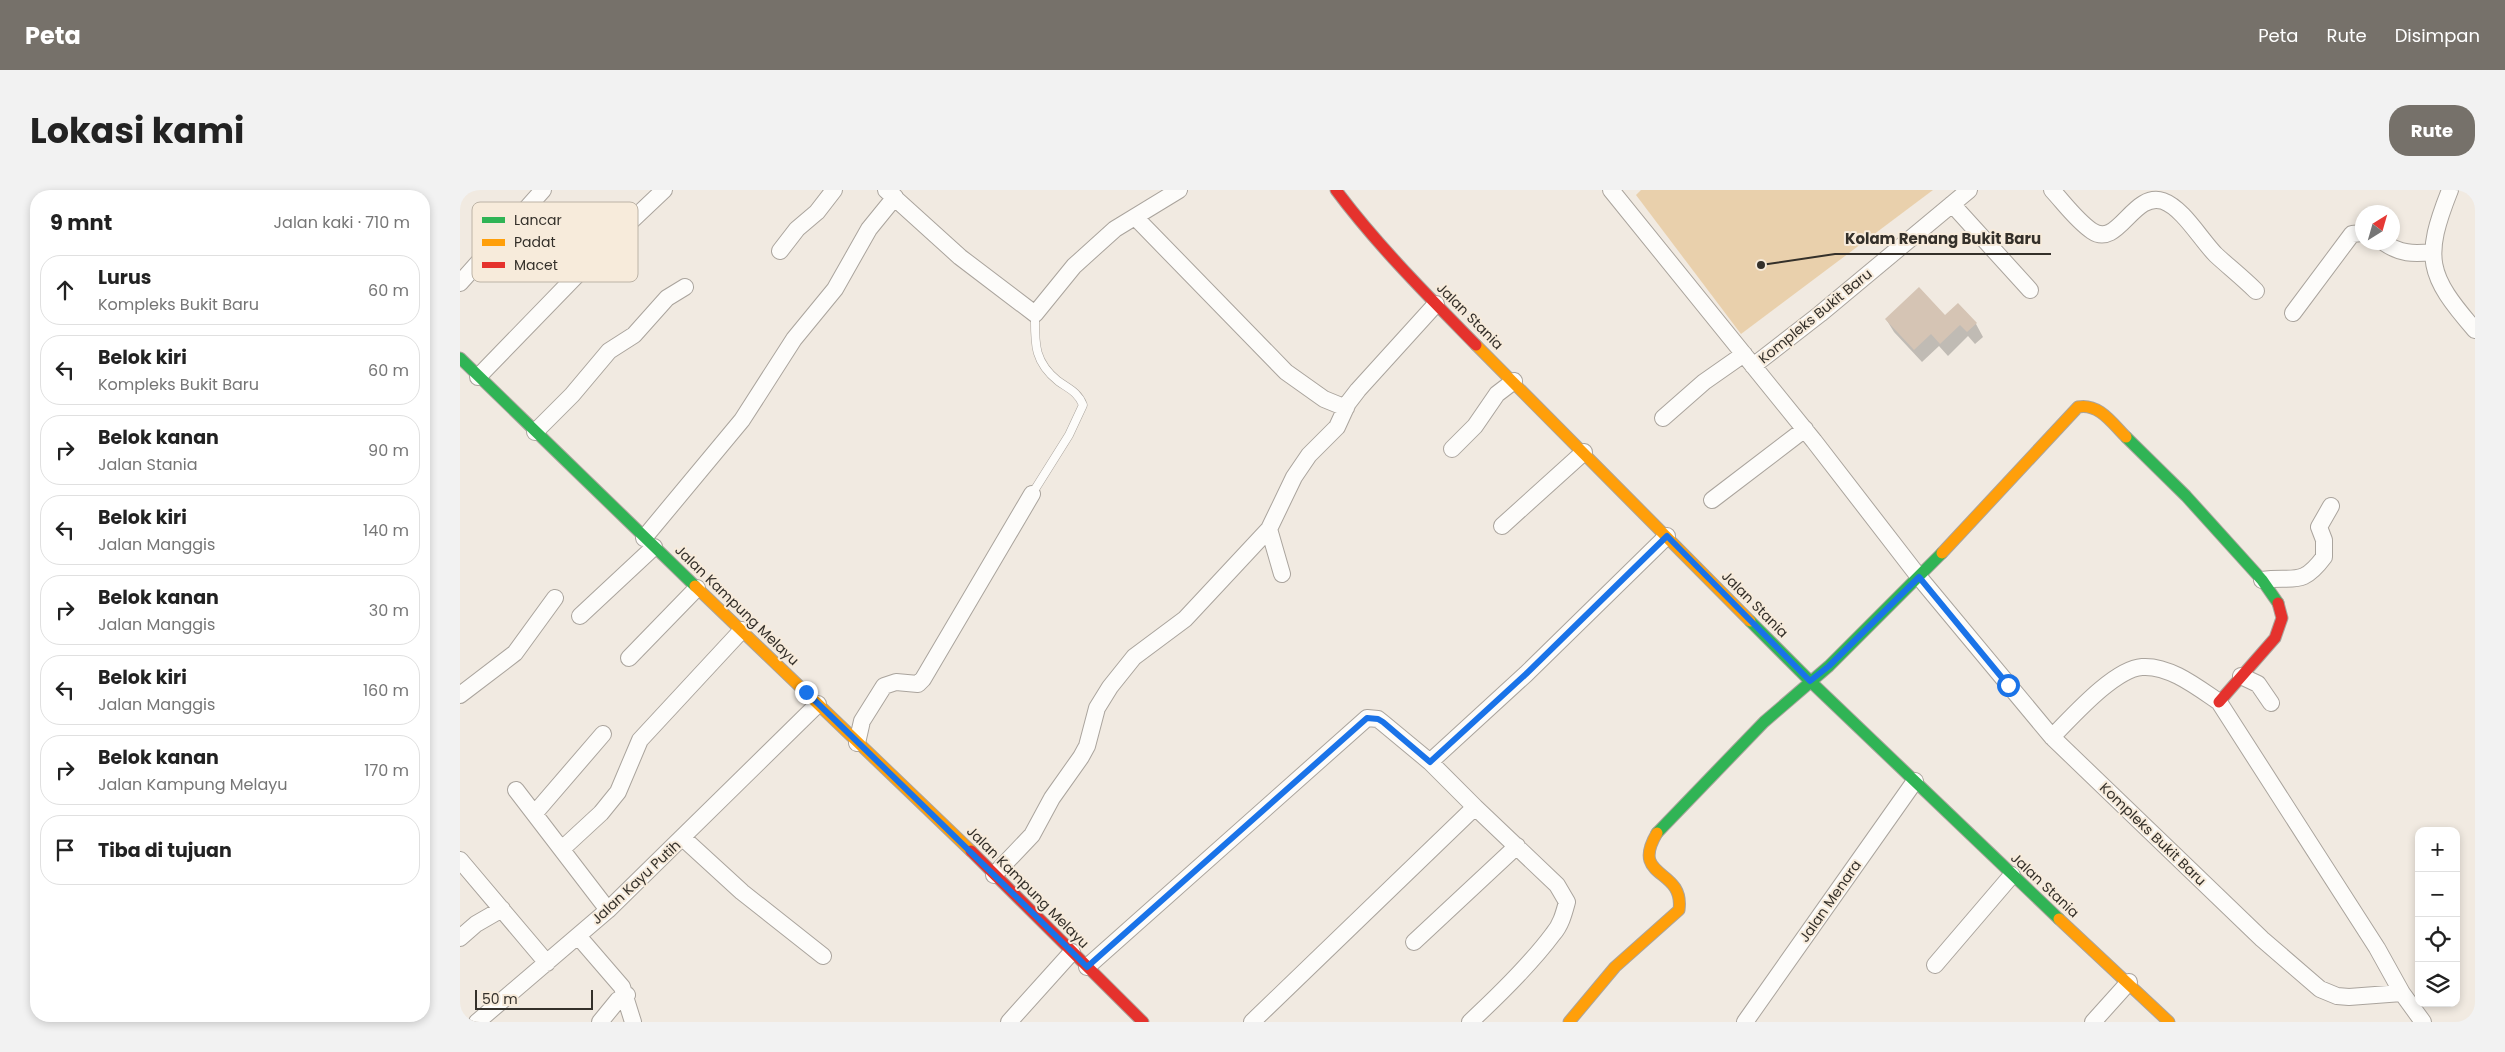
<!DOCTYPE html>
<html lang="id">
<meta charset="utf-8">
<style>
body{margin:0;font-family:Poppins,sans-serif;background:#f2f2f2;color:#222}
.controls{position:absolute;right:15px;bottom:15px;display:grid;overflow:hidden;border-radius:10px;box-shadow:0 2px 8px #0003}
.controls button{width:45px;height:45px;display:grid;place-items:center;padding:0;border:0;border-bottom:1px solid #e0e0e0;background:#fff;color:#222;font:25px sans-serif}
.compass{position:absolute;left:1895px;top:15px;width:45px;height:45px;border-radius:50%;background:#fff;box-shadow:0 2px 8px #0003;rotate:37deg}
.scale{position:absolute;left:15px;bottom:12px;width:118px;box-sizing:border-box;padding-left:5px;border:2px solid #34302a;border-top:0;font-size:14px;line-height:18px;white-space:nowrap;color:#34302a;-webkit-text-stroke:4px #f7ebdb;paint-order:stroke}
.stop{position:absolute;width:15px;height:15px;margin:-11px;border:4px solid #1a73e8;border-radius:50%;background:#fff}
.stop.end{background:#1a73e8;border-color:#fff;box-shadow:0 1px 5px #0008}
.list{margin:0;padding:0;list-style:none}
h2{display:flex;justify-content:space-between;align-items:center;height:65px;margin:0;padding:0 20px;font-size:21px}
h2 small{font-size:16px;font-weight:400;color:#767676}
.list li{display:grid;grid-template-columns:32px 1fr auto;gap:15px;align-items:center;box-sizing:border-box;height:70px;margin:0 10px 10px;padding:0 10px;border:1px solid #e0e0e0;border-radius:20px}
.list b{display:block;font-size:19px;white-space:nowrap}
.list p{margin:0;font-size:16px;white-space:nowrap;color:#767676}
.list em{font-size:16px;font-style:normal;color:#767676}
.icon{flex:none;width:28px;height:28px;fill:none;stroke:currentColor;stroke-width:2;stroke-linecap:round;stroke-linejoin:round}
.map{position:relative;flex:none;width:2015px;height:832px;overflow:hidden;border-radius:20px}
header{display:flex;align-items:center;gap:30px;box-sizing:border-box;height:70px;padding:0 25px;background:#76716a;color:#fff}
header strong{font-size:24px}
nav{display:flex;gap:28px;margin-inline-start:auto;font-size:18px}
.intro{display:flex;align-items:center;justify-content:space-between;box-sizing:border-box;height:120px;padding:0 30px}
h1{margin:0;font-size:35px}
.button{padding:12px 22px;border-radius:20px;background:#76716a;color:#fff;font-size:18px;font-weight:700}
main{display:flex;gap:30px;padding:0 30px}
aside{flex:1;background:#fff;border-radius:20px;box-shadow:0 2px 8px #0003}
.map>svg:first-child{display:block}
</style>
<header>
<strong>Peta</strong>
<nav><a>Peta</a><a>Rute</a><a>Disimpan</a></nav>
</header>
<div class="intro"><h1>Lokasi kami</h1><a class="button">Rute</a></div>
<main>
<aside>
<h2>9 mnt<small>Jalan kaki · 710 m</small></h2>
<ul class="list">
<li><svg class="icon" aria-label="ahead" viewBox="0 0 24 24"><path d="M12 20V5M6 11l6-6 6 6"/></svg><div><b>Lurus</b><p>Kompleks Bukit Baru</p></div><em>60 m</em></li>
<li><svg class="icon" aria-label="left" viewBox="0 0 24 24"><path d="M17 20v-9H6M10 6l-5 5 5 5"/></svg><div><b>Belok kiri</b><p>Kompleks Bukit Baru</p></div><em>60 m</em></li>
<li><svg class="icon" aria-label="right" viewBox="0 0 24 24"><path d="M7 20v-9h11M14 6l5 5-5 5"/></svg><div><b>Belok kanan</b><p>Jalan Stania</p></div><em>90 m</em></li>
<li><svg class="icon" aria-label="left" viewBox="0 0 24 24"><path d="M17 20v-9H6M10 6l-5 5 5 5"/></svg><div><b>Belok kiri</b><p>Jalan Manggis</p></div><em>140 m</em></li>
<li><svg class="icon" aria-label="right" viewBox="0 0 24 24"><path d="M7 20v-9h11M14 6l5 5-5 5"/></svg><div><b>Belok kanan</b><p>Jalan Manggis</p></div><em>30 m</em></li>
<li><svg class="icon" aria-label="left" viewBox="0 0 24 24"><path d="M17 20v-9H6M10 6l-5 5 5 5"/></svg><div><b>Belok kiri</b><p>Jalan Manggis</p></div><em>160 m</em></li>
<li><svg class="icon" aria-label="right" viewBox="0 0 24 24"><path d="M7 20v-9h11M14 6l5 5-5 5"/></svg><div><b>Belok kanan</b><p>Jalan Kampung Melayu</p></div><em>170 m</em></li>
<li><svg class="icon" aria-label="arrive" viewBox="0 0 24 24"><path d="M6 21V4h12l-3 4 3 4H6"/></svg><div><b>Tiba di tujuan</b></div></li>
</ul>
</aside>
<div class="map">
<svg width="2015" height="832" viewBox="0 0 2015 832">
<rect width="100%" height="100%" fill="#f1eae1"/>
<path fill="#e9d0ac" d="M1181,0H1473L1281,144L1176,5Z"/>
<path fill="#0003" d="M1484,127L1516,134L1523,147L1515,154L1508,146L1488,166L1479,156L1462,172L1434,142L1426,129Z"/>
<path fill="#d5c4b4" d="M1459,97L1485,125L1498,113L1517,133L1507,142L1500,135L1480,154L1471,144L1454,160L1425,129Z"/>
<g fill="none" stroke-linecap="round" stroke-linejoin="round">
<defs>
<path id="lane" d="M572,304L609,245L623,215C618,202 609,199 598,191C573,171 575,152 575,124"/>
<path id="street" d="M426,0L500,67L575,124L614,76L655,39L719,0
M1151,0L1354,251L1459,387L1592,547L1802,749L1860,799L1877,806L1889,807L1942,803L1963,832
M1592,0C1604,13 1617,31 1632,41C1658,59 1673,1 1703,11C1723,18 1741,50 1756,65C1769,77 1783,88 1796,101
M1990,0C1963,68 1967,85 2015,140
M1492,14L1570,100
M675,27L826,182L864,209L886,218
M1923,52C1940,64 1953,64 1973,62
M320,61L337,39L357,22L374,0
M0,93L83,0
M1833,123L1892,44L1902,43
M1293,176L1360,124L1509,0
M18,187L149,52L204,0
M1203,228L1244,192L1284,164
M75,242L112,205L149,161L174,145L207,108L225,97
M992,259L1015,236L1037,204L1054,191
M1252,310L1345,239
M1042,336L1124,262
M184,348L282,230L334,149L375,99L409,39L435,7
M822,384L809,339L834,287L849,265L877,237L888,213L898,200L976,114
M1802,390C1834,385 1841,398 1864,367V350L1859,337L1871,316
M120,426L194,357
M169,468L237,398
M1781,486L1798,494L1811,513
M0,505L55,463L95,408
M1592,547C1612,527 1654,479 1682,477C1709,475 1737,497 1759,512L1917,758L1942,803
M397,553L402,531L424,496L436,492L458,494L463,489L572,304
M56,600L148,720
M75,623L143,544
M223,648L282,702L363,766
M102,659L141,623L158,602L180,550L282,440
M0,670L87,773
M534,685L572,645L592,608L621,567L627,556L637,518L650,497L674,467L725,429L809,339
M118,746L162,797L173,832
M0,748L16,734L42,719
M954,752L1057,656
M1475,775L1552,685
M627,777L907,528L918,529L923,533L970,572L1066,484L1207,346
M17,832L148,720L358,514
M140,832L158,810L167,805
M549,832L612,762
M792,832L1015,617L970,572
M1010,832C1038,806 1070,775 1093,744C1101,735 1104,723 1107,712L1097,695L1015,617
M1285,832L1455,591
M1633,832L1669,792"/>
<path id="fast" d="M0,168L235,396
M1666,247L1726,306L1802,390L1818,413
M1290,431L1350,491L1599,729
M1197,643L1304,532L1369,476L1482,363"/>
<path id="slow" d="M1016,155L1290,431
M1482,363L1618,217C1639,213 1652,233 1666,247
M235,396L511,661
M1599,729L1709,832
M1109,832L1155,777L1219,720C1225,677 1169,690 1197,643"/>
<path id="jam" d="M876,0C917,55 968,106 1016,155
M1759,512L1815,448L1822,428L1818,413
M511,661L683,832"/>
</defs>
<use href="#lane" stroke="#aaa49d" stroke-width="9"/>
<use href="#street" stroke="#aaa49d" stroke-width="18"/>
<use href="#fast" stroke="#aaa49d" stroke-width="13"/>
<use href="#slow" stroke="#aaa49d" stroke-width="13"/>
<use href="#jam" stroke="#aaa49d" stroke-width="13"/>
<use href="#lane" stroke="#fdfcfa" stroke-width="8"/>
<use href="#street" stroke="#fdfcfa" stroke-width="16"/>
<use href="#fast" stroke="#30b455" stroke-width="11"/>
<use href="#slow" stroke="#ff9f0a" stroke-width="11"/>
<use href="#jam" stroke="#e5322d" stroke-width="11"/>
</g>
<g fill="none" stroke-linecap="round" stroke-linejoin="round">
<path stroke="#1a73e8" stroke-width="6" d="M346,502C440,593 534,684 627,777L907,528L918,529L923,532L970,572L1066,484L1207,346L1350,491L1369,476L1459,387L1548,495"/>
</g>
<g text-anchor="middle" stroke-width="4" stroke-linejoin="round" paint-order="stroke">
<g font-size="14" fill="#34302a" stroke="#f7ebdb">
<text transform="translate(1010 126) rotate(45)" y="5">Jalan Stania</text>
<text transform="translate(1355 126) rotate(-39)" y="5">Kompleks Bukit Baru</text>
<text transform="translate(1295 414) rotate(45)" y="5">Jalan Stania</text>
<text transform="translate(277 415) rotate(44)" y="5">Jalan Kampung Melayu</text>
<text transform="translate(1693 644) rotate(44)" y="5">Kompleks Bukit Baru</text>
<text transform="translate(176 692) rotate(-43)" y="5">Jalan Kayu Putih</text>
<text transform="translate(1585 695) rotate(43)" y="5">Jalan Stania</text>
<text transform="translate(568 697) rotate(45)" y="5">Jalan Kampung Melayu</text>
<text transform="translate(1370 711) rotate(-55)" y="5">Jalan Menara</text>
</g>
</g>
<rect x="12" y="12" width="166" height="80" rx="8" fill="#f7ebdb" stroke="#bcb3a6" stroke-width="1"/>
<rect x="22" y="27" width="23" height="6" fill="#30b455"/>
<rect x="22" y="49" width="23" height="7" fill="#ff9f0a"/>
<rect x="22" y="72" width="23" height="6" fill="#e5322d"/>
<g font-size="14" fill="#34302a">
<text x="54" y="35">Lancar</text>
<text x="54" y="57">Padat</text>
<text x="54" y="80">Macet</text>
</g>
<path fill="none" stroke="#34302a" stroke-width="2" d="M1301 75L1375 64H1591"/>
<circle fill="#34302a" stroke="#f7ebdb" stroke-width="2" cx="1301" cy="75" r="5"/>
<g font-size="15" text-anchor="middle" font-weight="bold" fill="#34302a" stroke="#f7ebdb" stroke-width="4" stroke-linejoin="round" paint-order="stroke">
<text x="1483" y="54">Kolam Renang Bukit Baru</text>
</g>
</svg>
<div class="controls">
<button>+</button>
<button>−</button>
<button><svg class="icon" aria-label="locate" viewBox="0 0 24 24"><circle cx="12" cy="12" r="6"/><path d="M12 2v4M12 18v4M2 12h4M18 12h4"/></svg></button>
<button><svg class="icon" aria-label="layers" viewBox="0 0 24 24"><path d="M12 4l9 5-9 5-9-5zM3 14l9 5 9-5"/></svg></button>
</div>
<svg class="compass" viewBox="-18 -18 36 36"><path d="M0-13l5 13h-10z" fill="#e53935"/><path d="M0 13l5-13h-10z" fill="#767676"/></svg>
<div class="scale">50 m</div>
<div class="stop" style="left:1548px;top:495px"></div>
<div class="stop end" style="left:346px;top:502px"></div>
</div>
</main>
